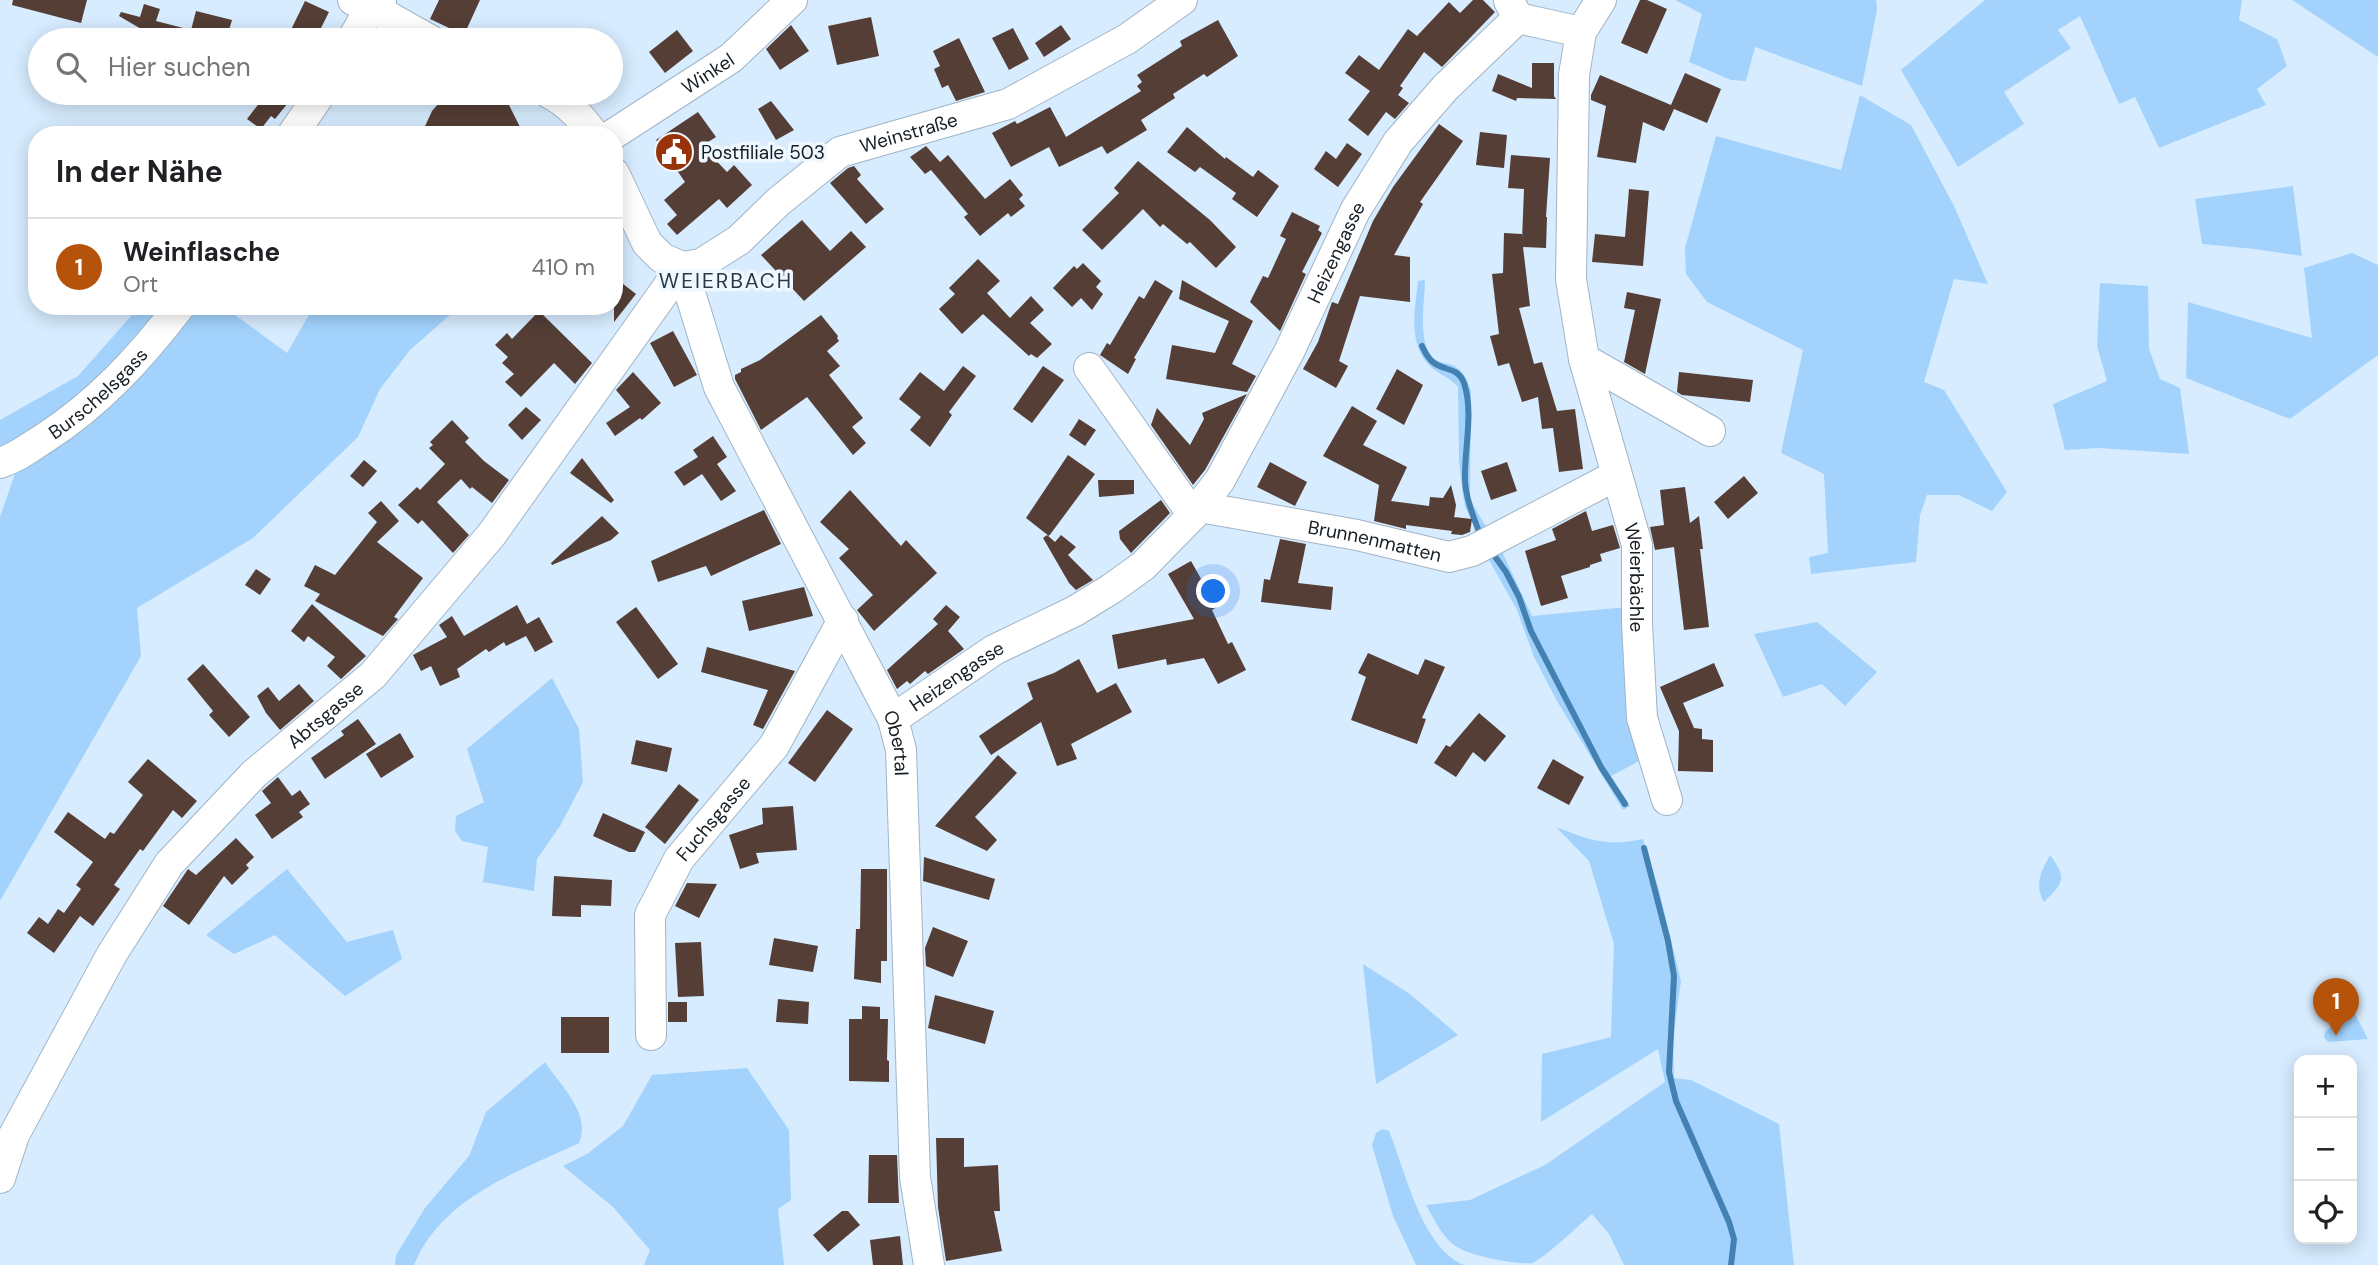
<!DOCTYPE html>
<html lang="de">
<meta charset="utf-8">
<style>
body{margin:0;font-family:"DM Sans",sans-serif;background:#f2f2f2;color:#202124}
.controls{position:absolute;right:21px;bottom:21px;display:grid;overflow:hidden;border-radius:14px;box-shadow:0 4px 18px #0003}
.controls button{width:63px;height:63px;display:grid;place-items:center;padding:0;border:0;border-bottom:2px solid #e0e0e0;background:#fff;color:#202124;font:35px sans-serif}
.you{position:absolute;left:1214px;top:592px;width:24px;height:24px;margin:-18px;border:5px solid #fff;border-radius:50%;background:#1a73e8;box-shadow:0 0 0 10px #1a73e833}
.badge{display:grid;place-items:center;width:46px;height:46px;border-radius:50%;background:#b45309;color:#fff;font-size:23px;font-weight:700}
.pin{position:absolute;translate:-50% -58px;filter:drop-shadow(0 2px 4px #0008)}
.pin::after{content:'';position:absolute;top:37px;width:24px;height:21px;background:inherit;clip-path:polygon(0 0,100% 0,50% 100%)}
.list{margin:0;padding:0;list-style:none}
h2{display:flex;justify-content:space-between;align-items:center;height:91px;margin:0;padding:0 28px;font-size:30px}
h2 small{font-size:23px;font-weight:400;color:#757577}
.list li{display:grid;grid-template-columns:46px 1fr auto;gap:21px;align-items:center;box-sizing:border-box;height:98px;padding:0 28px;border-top:2px solid #e0e0e0}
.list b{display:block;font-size:26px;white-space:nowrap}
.list p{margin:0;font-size:23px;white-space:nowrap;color:#757577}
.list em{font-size:23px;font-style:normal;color:#757577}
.icon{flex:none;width:38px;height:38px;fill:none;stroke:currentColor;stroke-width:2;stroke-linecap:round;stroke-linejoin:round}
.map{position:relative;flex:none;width:2378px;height:1265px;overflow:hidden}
.search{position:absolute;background:#fff;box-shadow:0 4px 18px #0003;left:28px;top:28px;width:595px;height:77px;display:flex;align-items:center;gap:18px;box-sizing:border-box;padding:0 24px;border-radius:38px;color:#757577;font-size:26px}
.panel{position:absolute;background:#fff;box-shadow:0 4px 18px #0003;left:28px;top:126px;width:595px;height:189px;border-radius:28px}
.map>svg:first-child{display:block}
</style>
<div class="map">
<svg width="2378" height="1265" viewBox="0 0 2378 1265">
<rect width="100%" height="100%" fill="#d7ecff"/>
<path fill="#a3d3fd" d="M1675,0H1876L1877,10L1862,86L1755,47L1746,81L1731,80L1689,62L1702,14Z
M1985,0H2242L2239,20L2277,39L2287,66L2257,89L2266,105L2159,148L2135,97L2119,104L2080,16L2058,30L2071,48L2004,92L2024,124L1958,167L1901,70Z
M2292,0H2378V57Z
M1860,95L1911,125L1954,206L1988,284L1954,279L1924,382L1944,390L2007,492L1992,511L1959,495H1927L1920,515L1916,562L1811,574L1809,557L1828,553L1824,474L1781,453L1803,350L1707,302L1686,274L1685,248L1716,136L1841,170Z
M2293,186L2302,256L2254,249L2202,244L2195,199Z
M2352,253L2378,265V355L2290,419L2186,378L2188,302L2312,338L2304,268Z
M1425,280C1425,300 1416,348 1436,360C1440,363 1447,363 1452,365C1464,370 1467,380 1471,391L1470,499L1490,534L1479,542L1475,526L1465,507L1462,489L1459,460L1458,387C1450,377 1439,375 1431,367C1407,345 1415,309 1418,281Z
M2100,283L2148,286L2149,349L2160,379L2180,388L2189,454L2098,448L2065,450L2053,404L2107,381L2097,346Z
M140,306H172L75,411L0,454V420L78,376Z
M188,306H216L231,312L287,353L314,306H460L410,350L380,389L358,437L253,538L137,608L141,656L0,901V517L19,462Z
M1499,545L1532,616L1627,607L1645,758L1611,776L1630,806L1623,810L1557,701L1534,657L1517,610L1484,551Z
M1817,622L1877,672L1845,706L1822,684L1783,697L1754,634Z
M552,678L579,729L583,782L560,826L537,859L534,891L483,882L488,847L462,841L455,831L456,816L484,802L467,749Z
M1556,827C1590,840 1606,847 1643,839L1659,890L1681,981L1673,1039L1674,1078L1691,1080L1779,1124L1794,1265H1624L1609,1234L1592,1214C1574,1229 1552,1252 1533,1263C1517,1265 1468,1256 1454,1245C1441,1235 1434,1219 1426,1205L1470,1200L1545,1165L1665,1082L1658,1049L1541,1122L1542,1054L1611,1037L1614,944L1589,861Z
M2050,855C2068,879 2063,883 2044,902C2034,885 2041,871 2050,855Z
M287,869L347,942L393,930L402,959L345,996L275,935L234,954L206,935Z
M1363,964L1410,994L1458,1035L1376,1084Z
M2352,1008L2368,1039L2328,1042L2324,1037L2325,1032Z
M545,1062C560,1085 592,1114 579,1143C518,1172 442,1197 414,1265H395L396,1255L425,1208L469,1156L486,1112Z
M747,1068L789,1130L791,1200L778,1209L784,1265H644L650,1250L613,1207L563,1166L587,1154L623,1126L652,1075Z
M1382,1129L1389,1131C1406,1172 1421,1247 1464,1265H1416L1393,1216L1372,1145L1376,1133Z"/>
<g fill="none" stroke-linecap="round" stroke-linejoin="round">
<path stroke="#4381b2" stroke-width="6" d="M1422,346C1425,352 1428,359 1434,363C1445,371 1458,367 1464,383C1474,413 1464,449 1465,480C1466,500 1474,518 1481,537
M1491,551L1506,572L1519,597L1531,631L1601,767L1625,804
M1644,848L1668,941L1674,976L1669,1072L1676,1101L1729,1222L1734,1239L1731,1265"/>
</g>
<path fill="#543e36" d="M13,0H87L81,23L12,5Z
M439,0H480L464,35L430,19Z
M1473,0H1483L1495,12L1442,67L1424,52L1400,86L1403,88L1398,95L1409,103L1395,119L1386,112L1368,136L1348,120L1370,91L1345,73L1359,55L1379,70L1408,29L1417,36L1449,2L1460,13Z
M1640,0H1647L1667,9L1647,54L1621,43Z
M305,1L329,12L315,40H286Z
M144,4L160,9L156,21L191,30L196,11L232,20L226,40H160L119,16L121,12L140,17Z
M871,17L879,56L837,65L828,26Z
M1218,20L1238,56L1207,77L1204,74L1173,94L1175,98L1141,120L1147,130L1107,154L1102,146L1059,167L1049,147L1011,167L992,133L1015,121L1017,124L1050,107L1066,137L1141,91L1137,86L1142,82L1137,75L1182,46L1180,41Z
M791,25L809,51L780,70L766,49Z
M1061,25L1071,39L1044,57L1035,43Z
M1013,28L1029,59L1009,70L992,38Z
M677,30L693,51L665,73L649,52Z
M959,38L985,92L956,101L948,85L942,88L934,69L940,66L933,51Z
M1532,63H1554V96L1556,99L1517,98L1516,101L1492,91L1498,74L1532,88Z
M1685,73L1721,89L1707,123L1674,109L1664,131L1643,122L1636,163L1597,157L1606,106L1591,100V95L1600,75L1671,105Z
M267,93H296L275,119L271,116L261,129L247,119Z
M503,93L524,135H421L432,111L439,103H460L462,94Z
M771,101L794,130L776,140L758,109Z
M698,112L716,137L702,146L727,172L734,165L752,185L727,208L719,199L677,235L667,224L677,215L664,200L685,182L656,140Z
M1439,124L1463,141L1420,202L1423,204L1394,255L1410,257V302L1360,296L1339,361L1348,366L1336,388L1303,369L1318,342L1332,302L1338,304L1373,221L1393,187Z
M1187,127L1225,159L1226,157L1253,177L1258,170L1279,186L1257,217L1232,199L1236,193L1200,167L1195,172L1167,152Z
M1480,132L1507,135L1504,168L1476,165Z
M1347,143L1362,154L1338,187L1314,169L1326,151L1336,159Z
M926,146L940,162L948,155L985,199L1010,179L1023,195L1019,199L1025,206L1011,217L1008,213L980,236L964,217L968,214L931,170L925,174L910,157Z
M1511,155L1550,158L1546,217H1547L1546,248L1523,247L1530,306L1519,308L1534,364L1542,362L1557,411L1575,409L1583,469L1559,472L1553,428L1542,429L1538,397L1522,402L1509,363L1498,366L1490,336L1499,334L1492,274L1503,273L1504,233L1522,234V240L1524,189L1508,188Z
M1138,161L1210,220L1236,247L1216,268L1190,242L1187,244L1163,224L1160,227L1143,209L1102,250L1082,230L1119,193L1114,188Z
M854,166L861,175L857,179L884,209L866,224L830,183L848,168Z
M1629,189L1649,191L1643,266L1592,262L1595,234L1625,237Z
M1292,212L1320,226L1318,230L1322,233L1302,272L1306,274L1280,331L1250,302L1263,276L1268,278L1286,239L1280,236Z
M802,220L830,251L851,231L866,247L804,301L761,255Z
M978,259L1000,281L987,293L1010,318L1031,296L1044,310L1030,323L1052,344L1037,358L1031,354L1029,356L983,314L962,334L939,309L955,294L949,288Z
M1083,263L1101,281L1096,287L1103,294L1092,310L1081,298L1072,307L1053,288L1074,266L1077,269Z
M614,277L636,294L614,322Z
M1155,280L1173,291L1134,358L1136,359L1128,374L1100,355L1107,343L1110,345L1139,296L1144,299Z
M1182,280L1253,321L1232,364L1256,376L1247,392L1166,379L1172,345L1215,353L1229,321L1179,299Z
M1627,292L1661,299L1645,374L1624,362L1635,310L1624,308Z
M539,311L592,363L575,384L554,363L521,397L505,382L514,374L502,363L508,357L495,345L507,333L512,339Z
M821,315L838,336L837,338L839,341L827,351L840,366L829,375L863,418L852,427L866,443L853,455L807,397L761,430L735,379V375L741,372V369L760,360Z
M673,331L697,375L674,387L650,343Z
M963,366L976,376L949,412L952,415L930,447L910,430L921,417L899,399L920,372L944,391Z
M1043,366L1064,380L1032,423L1013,409Z
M1397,369L1423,385L1404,425L1376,409Z
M633,372L661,403L642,420L640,418L615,436L606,423L630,407L616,390Z
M1679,372L1753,380L1750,402L1682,395L1677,392Z
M1247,394L1205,470L1193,485L1151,425L1157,408L1190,445L1204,419L1202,413Z
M1352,406L1377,421L1363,445L1407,467L1391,501L1429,506L1430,497L1443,498L1451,485L1456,505L1453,525L1454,517L1472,519L1470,532L1462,535L1451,534L1452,531L1406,525V529L1374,521L1379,485L1323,456Z
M526,407L541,420L522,440L508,425Z
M1079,419L1096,430L1085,446L1069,435Z
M452,420L469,438L465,442L484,461L509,480L492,503L472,487L470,489L461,479L437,502L469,535L453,553L422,520L418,524L398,505L417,487L420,490L445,464L429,448L433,445L430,442Z
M713,436L727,457L717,464L736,491L721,501L702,474L684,486L674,472L698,457L693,450Z
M1068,455L1095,474L1049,536L1026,518Z
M582,458L614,500L611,503L570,473Z
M364,460L377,471L363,487L350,476Z
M1270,462L1307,482L1295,506L1257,487Z
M1507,462L1517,491L1491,500L1481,471Z
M1744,476L1758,493L1728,519L1714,502Z
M1098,480H1134V494L1099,497Z
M1685,487L1690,523L1699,516L1703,549H1700L1709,627L1684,630L1674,547L1655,550L1650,527L1664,525L1660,490Z
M850,490L901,546L906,540L937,573L874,631L857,610L873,595L839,558L849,549L820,522Z
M1161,500L1170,513L1131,553L1120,539L1119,531Z
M381,501L399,521L377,542L423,578L394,617L398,619L383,636L315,601L320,594L304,586L315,565L335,575L377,522L368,513Z
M764,510L781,544L711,576L706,566L658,582L651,561Z
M1586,511L1592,531L1613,525L1620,548L1600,554L1602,561L1590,565V567L1561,576L1568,598L1541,606L1525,551L1556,540L1552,529Z
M602,516L619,533L611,540L552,565L551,563Z
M1047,535L1055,542L1061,535L1076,547L1068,555L1093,580L1076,590L1069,583L1043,538Z
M1280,539L1306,544L1298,583L1333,587L1331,610L1261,602L1264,579L1270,580Z
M1191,561L1217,607L1212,610L1228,644L1232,642L1246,670L1218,684L1204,658L1167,665L1166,659L1118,669L1112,635L1194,619L1168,574Z
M256,569L271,579L260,595L245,585Z
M804,587L813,616L749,631L742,601Z
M312,604L366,656L341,679L327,666L335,657L308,636L304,642L291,631Z
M517,605L527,624L539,617L553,642L535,652L526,636L506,646L504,642L489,652L486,649L457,669L460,677L440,686L431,666L421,671L413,655L447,637L439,625L452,616L464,636Z
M946,605L960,617L948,631L964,649L928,674L925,671L910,684L907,681L897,689L887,670L938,624L933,619Z
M636,607L678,664L658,679L616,622Z
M707,647L795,671L763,729L753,725L768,690L701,672Z
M1368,653L1418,675L1425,659L1445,667L1422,718L1426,719L1417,744L1351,720L1366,677L1358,673Z
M1079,659L1097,693L1116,683L1132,712L1071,744L1077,759L1057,766L1041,722L991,755L979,736L1033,699L1027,683L1054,673Z
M1714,663L1724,686L1683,703L1694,728L1702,729V739L1713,740V772L1678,771L1679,731L1660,687Z
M203,664L250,717L229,737L209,715L213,711L187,679Z
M299,684L314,701L280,730L266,713L257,696L268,687L279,701Z
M827,710L853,729L815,782L788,763Z
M1479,713L1506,736L1485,762L1473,752L1456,777L1434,763L1446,745L1450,747Z
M358,719L376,744L325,779L311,758L344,735L341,731Z
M400,733L414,757L381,778L366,754Z
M636,740L672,748L667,772L631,764Z
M998,755L1017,773L975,817L997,840L987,851L935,826Z
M148,759L197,801L182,818L173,810L143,851L140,849L114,885L120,889L93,926L80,916L54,953L27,933L39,917L48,924L58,909L64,913L81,889L76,885L93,862L54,832L68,812L105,839L110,832L114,834L143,795L128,782Z
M1553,759L1584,777L1569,805L1537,788Z
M278,777L292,796L300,790L310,804L299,812L303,817L272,839L255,815L271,803L262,791Z
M679,784L699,800L665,844L645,827Z
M793,806L797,850L756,853L759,863L740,869L729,835L763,824L762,808Z
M603,813L645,832L635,852H629L593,836Z
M236,838L254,857L246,865L249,868L232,885L224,876L189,925L163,906L188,869L196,875Z
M924,857L995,879L989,900L923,881Z
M861,869H887V961H881V983L854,979L856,929H860Z
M554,876L612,880L611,906L581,905V917L552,916Z
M687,883L717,884L699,918L675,906Z
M933,927L968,941L953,977L926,966L925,948Z
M774,938L818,946L813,972L769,965Z
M701,942L704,996L678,997L675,943Z
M935,995L994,1011L985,1044L928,1028Z
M778,999L809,1002L808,1024L776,1022Z
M668,1002H687V1022H668Z
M862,1006L880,1007V1019H888L887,1060L889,1061V1082L849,1081V1019H862Z
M561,1017H609V1053H561Z
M936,1138H964V1167L998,1165L1000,1211H994L1002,1251L946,1261L938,1207Z
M869,1155H897L899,1203H868Z
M842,1211H848L860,1225L828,1252L813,1235Z
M900,1236L903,1265H873L870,1240Z"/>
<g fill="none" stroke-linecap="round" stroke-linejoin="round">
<defs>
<g id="minor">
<path d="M353,0L371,7L430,40"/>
<path id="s1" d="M1601,0L1581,32L1574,75L1571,279L1584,359L1637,545V623L1642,718L1667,800"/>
<path d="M1509,1L1518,18L1581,32"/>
<path d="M352,40L371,7L381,0"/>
<path d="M549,93C567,102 582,118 594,135"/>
<path d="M292,135L321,93"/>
<path id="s2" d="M612,135L731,58L792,0"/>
<path id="s3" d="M614,173L647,243L662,258L682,267L701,264L739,240L778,202L840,152L1008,104L1127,39L1182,0"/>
<path id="s4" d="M682,267L719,387L893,719L901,750L915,1177L929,1265"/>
<path d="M1584,359L1710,431"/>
<path d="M1089,368L1193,515"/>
<path id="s5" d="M0,463C16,458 29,448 43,439C98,404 140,358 180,306"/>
<path id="s6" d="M1200,507L1357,535L1449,557L1472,551L1615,476"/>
<path id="s7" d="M893,719L994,650L1075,611L1111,589L1143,566L1193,515L1220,480L1289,352L1355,211L1398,142L1445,88L1518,18"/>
<path id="s8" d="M651,1035L650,915L679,859L774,746L843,620"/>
<path id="s9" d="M0,1178L14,1135L112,954L169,864L254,774L373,675L492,534L682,267"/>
</g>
</defs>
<use href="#minor" stroke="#a0b4c6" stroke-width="32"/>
<use href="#minor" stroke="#fff" stroke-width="30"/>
</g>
<defs>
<symbol id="civic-disc" viewBox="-11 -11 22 22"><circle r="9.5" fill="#983309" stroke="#eff7ff"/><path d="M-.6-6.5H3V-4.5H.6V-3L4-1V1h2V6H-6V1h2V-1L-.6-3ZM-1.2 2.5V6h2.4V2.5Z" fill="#fff"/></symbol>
</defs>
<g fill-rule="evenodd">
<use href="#civic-disc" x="652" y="130" width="44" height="44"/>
</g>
<g text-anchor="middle" stroke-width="7" stroke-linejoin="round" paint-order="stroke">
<g font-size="19" fill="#161e24" stroke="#eff7ff">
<text dy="7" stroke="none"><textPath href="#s2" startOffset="114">Winkel</textPath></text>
<text dy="7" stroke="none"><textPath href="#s3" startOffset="390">Weinstraße</textPath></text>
<text dy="7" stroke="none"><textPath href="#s7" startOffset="665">Heizengasse</textPath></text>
<text dy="7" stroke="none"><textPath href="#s5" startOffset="121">Burschelsgass</textPath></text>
<text dy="7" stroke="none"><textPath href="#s6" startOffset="178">Brunnenmatten</textPath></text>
<text dy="7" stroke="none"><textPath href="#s1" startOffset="592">Weierbächle</textPath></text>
<text dy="7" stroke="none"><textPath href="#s7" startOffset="77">Heizengasse</textPath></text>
<text dy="7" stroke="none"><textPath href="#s9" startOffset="574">Abtsgasse</textPath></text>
<text dy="7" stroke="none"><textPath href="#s4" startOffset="525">Obertal</textPath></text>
<text dy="7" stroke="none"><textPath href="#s8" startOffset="236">Fuchsgasse</textPath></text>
</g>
<g font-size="19" fill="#161e24" stroke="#eff7ff" text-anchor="start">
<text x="701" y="159">Postfiliale 503</text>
</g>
<g font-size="21" letter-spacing="2" fill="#273846" stroke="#eff7ff">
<text x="726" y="288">WEIERBACH</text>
</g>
</g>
</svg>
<div class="controls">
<button>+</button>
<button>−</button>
<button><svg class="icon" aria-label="locate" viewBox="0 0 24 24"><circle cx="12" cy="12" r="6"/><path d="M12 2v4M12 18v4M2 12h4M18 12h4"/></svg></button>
</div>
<div class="you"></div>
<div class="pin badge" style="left:2336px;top:1036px">1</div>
<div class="search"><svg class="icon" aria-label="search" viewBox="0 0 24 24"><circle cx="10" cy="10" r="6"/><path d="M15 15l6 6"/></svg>Hier suchen</div>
<section class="panel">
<h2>In der Nähe<small></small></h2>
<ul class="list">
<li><span class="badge">1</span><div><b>Weinflasche</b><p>Ort</p></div><em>410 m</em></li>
</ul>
</section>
</div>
